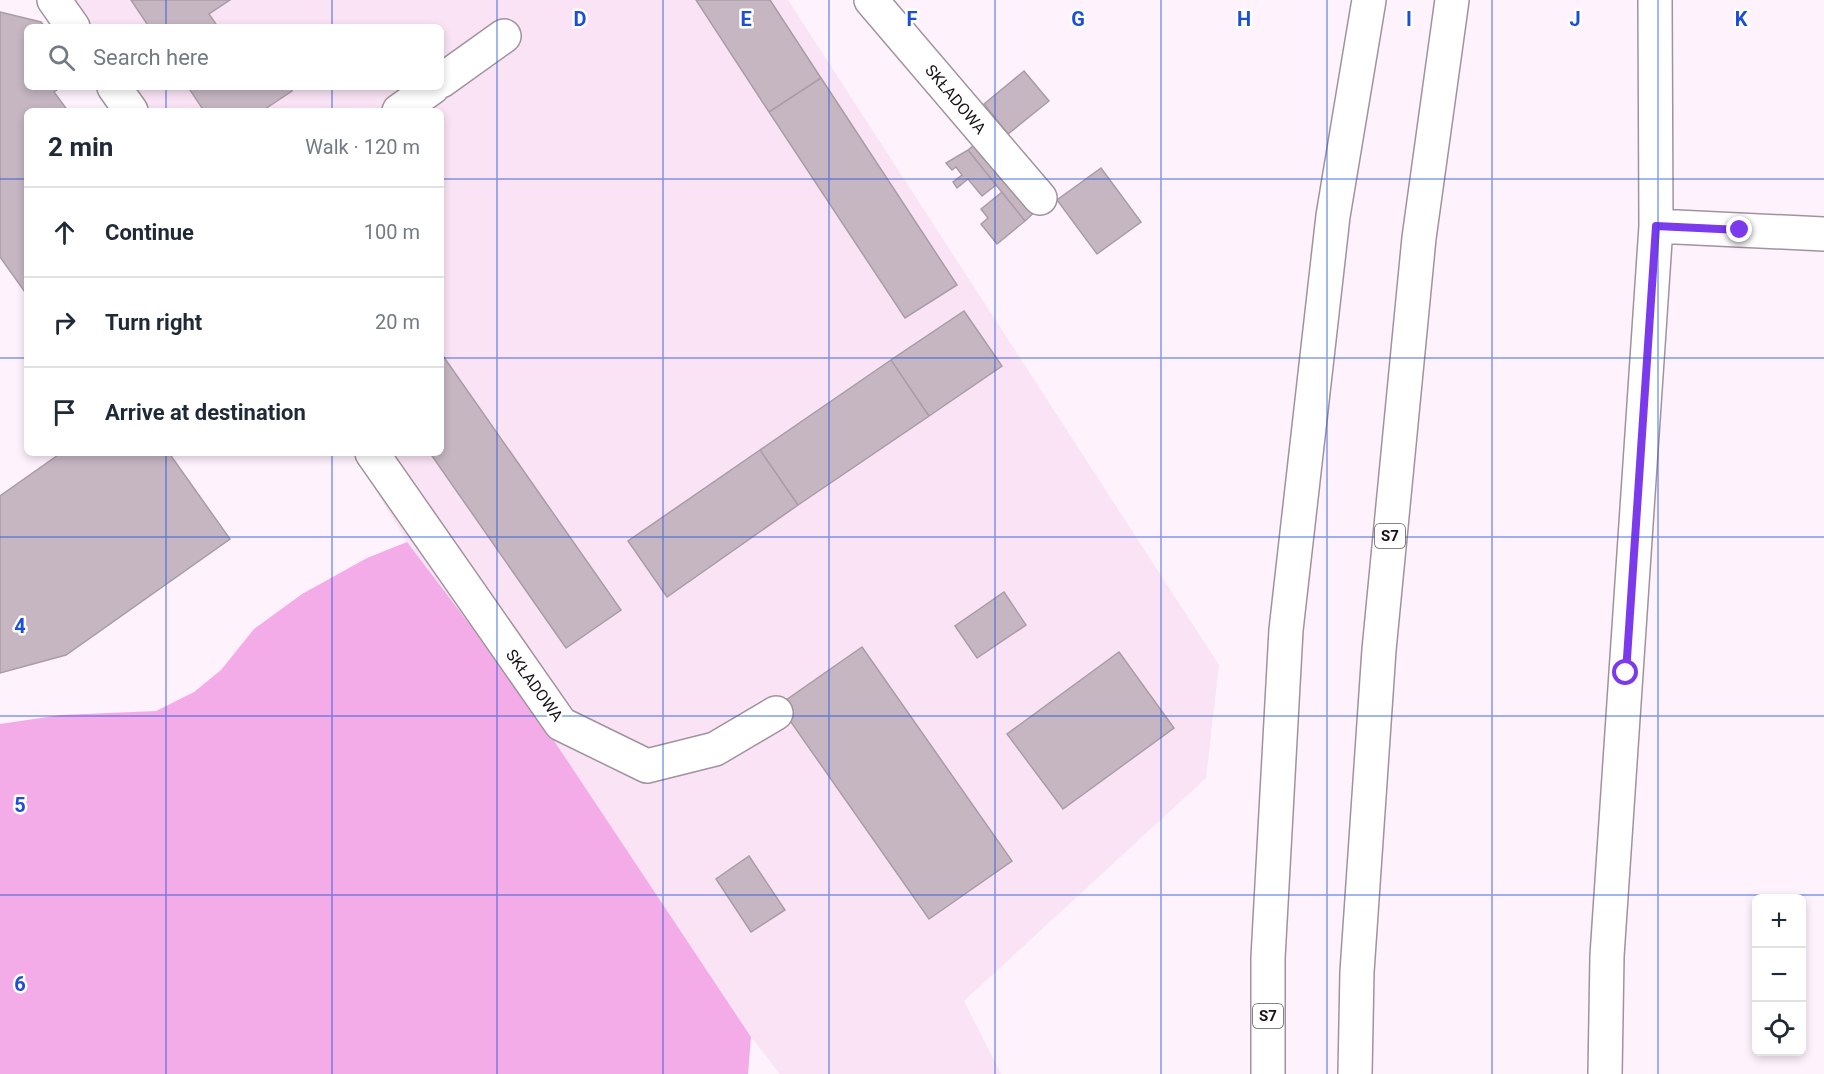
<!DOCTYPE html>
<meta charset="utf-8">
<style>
body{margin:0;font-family:Roboto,sans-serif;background:#f6f6f7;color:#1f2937}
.controls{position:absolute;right:18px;bottom:18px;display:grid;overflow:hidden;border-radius:9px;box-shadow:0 3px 9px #0003}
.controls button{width:54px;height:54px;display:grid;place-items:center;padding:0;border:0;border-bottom:2px solid #e0e1e3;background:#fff;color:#1f2937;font:30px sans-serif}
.stop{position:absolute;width:18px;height:18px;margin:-14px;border:4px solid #7c3aed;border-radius:50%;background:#fff}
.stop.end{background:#7c3aed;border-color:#fff;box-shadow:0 2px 6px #0008}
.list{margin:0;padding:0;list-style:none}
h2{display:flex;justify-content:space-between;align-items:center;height:78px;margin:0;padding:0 24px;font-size:26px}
h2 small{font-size:20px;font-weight:400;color:#747a83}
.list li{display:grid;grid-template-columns:39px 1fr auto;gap:18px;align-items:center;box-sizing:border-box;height:90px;padding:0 24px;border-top:2px solid #e0e1e3}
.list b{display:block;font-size:22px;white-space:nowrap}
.list em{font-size:20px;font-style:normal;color:#747a83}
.icon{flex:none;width:33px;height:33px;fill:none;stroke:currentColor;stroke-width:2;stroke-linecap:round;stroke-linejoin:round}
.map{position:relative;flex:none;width:1824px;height:1074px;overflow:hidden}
.search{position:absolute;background:#fff;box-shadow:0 3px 9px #0003;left:24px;top:24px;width:420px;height:66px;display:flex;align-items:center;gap:15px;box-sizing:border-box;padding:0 21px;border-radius:9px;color:#747a83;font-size:22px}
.panel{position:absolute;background:#fff;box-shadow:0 3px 9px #0003;left:24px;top:108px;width:420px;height:348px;border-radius:9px}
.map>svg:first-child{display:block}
</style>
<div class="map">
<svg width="1824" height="1074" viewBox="0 0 1824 1074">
<rect width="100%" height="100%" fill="#fef2fc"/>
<path fill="#f9e3f4" d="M76,0H788L1219,665L1206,778L964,1001L1001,1074H780L751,1037L525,697L407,542L353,453H441V111H144L129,87H441V27H93Z"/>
<path fill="#f4ace8" d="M407,542L525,697L751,1037L748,1074H0V724L61,715L156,711L194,692L221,670L254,629L302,594L367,558Z"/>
<path fill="#c5b6c2" stroke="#aa9ca7" stroke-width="1.5" d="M131,0H230L209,14L218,27H149Z
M696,0H770L821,78L769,112Z
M0,12L41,22L45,27H27V87H61L54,92L68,111H27V295L0,257Z
M1024,71L1049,101L1008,134L984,104Z
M821,78L957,285L905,318L769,112Z
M188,87H290L292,91L262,111H204Z
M981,139L1038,209L1025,221L968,150Z
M968,150L996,185L982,196L968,179L957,188L953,182L962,175L956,167L952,170L946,163Z
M1101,168L1141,222L1097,254L1057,200Z
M1002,192L1025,221L997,244L981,224L988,218L981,209Z
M964,311L1002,366L929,416L891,360Z
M441,353L621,610L566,648L430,453H441Z
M891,360L929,416L798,505L760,450Z
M760,450L798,505L667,597L628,541Z
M61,453H169L230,539L66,655L0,673V496Z
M1004,592L1026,625L977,658L955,626Z
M862,647L1012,861L929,919L779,705Z
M1119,652L1174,728L1063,809L1007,734Z
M749,856L785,910L751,932L716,879Z"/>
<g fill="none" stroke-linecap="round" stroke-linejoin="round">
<defs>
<path id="minor" d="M54,0L73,27
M871,0L1040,198
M441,81L504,36
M114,87L131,111
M399,111L433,87
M1656,226L1824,234
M372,453L561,724L647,766L715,749L776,713
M1605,1074L1607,956L1656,226L1655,0"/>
<path id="highway" d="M1268,1074V958L1286,630L1333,216L1369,0
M1355,1074L1357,972L1379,650L1419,238L1452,0"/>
</defs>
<use href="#minor" stroke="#a1939e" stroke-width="36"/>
<use href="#highway" stroke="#a1939e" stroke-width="36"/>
<use href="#minor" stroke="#fff" stroke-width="33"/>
<use href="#highway" stroke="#fff" stroke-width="33"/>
</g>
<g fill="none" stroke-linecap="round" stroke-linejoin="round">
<path stroke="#7c3aed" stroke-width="8" d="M1626,673L1656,226L1740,230"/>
</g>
<path fill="none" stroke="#1d4ed8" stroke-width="1.5" stroke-opacity="0.55" d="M166,0V27M332,0V27M497,0V1074M663,0V1074M829,0V1074M995,0V1074M1161,0V1074M1327,0V1074M1492,0V1074M1658,0V1074M166,87V111M332,87V111M0,179H27M441,179H1824M0,358H27M441,358H1824M166,453V1074M332,453V1074M0,537H1824M0,716H1824M0,895H1824"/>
<g text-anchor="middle" stroke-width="5" stroke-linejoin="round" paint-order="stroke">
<g fill="#fff" stroke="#5d595c" stroke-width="1.5">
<rect x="1375" y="524" width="30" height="24" rx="4.5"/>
<rect x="1253" y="1004" width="30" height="24" rx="4.5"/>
</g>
<g font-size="15" font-weight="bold" fill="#171216">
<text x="1390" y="541">S7</text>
<text x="1268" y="1021">S7</text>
</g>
<g font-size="16" fill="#171216" stroke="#fff">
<text transform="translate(956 99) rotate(50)" y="6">SKŁADOWA</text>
<text transform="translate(535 685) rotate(54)" y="6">SKŁADOWA</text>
</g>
</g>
<g font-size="20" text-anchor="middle" font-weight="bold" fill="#1d4ed8" stroke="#fff" stroke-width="5" stroke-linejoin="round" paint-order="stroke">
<text x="580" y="26">D</text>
<text x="746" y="26">E</text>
<text x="912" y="26">F</text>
<text x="1078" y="26">G</text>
<text x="1244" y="26">H</text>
<text x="1409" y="26">I</text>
<text x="1575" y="26">J</text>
<text x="1741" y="26">K</text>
<text x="20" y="633">4</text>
<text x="20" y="812">5</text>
<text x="20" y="991">6</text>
</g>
</svg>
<div class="controls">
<button>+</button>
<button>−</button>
<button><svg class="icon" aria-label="locate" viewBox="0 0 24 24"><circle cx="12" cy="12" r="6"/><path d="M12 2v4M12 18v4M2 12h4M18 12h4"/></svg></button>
</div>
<div class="stop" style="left:1626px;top:673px"></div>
<div class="stop end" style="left:1740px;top:230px"></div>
<div class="search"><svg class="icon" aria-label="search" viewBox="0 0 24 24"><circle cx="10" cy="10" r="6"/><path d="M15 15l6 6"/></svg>Search here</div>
<section class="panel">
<h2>2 min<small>Walk · 120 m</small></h2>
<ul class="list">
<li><svg class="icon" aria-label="ahead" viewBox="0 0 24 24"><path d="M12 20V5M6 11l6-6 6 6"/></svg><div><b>Continue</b></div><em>100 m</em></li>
<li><svg class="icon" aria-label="right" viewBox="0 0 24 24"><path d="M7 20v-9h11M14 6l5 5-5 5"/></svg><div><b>Turn right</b></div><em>20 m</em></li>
<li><svg class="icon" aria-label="arrive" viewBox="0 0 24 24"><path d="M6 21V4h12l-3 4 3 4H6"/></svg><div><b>Arrive at destination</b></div></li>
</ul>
</section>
</div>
